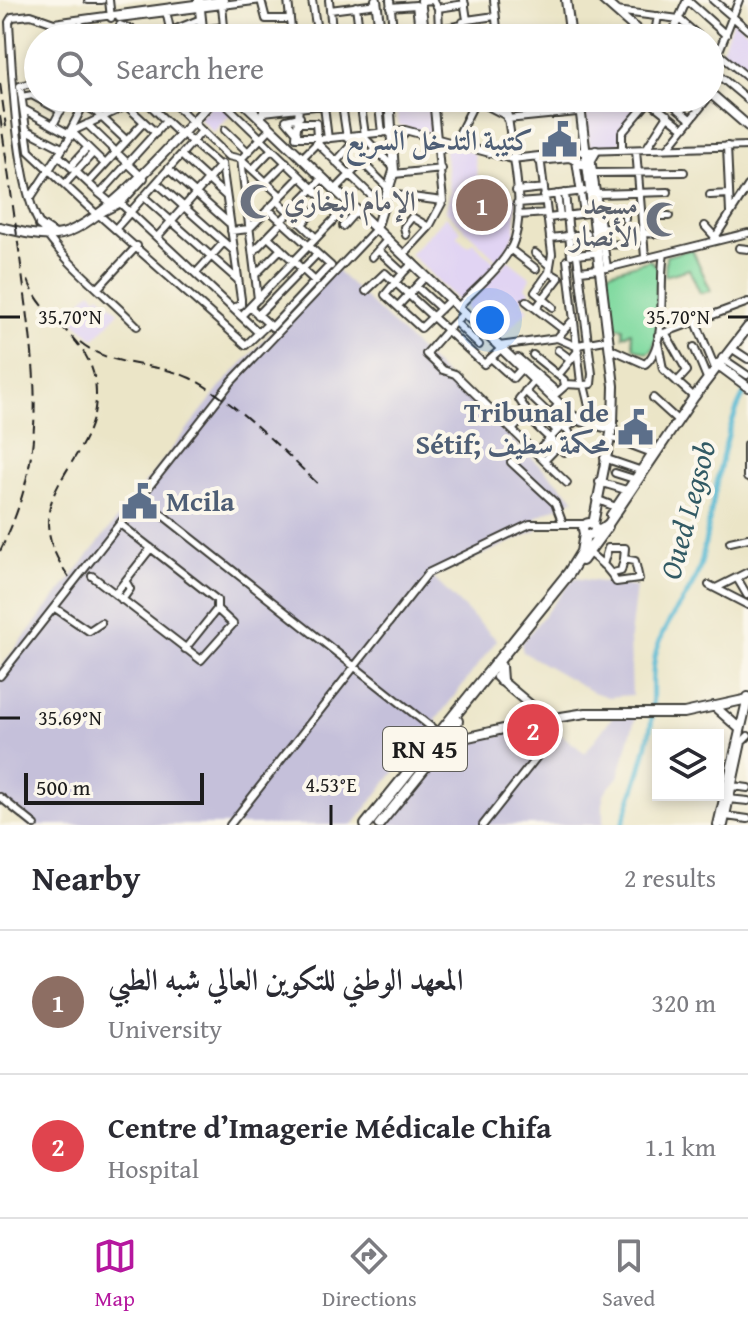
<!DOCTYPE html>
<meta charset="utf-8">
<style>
body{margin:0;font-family:"Gentium Book Plus",Amiri,serif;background:#f2f2f3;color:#2b2b33}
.controls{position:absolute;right:24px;bottom:24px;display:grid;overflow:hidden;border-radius:0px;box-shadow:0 4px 12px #0003}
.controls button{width:72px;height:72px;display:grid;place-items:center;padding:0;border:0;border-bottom:2px solid #e1e1e2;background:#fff;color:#2b2b33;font:40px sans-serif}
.scale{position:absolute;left:24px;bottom:20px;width:180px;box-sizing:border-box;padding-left:8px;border:4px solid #1c1c1c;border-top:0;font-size:22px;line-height:28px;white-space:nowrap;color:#1c1c1c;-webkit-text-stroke:6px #fbf7ec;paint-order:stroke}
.you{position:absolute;left:490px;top:320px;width:28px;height:28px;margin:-20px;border:6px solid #fff;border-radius:50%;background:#1a73e8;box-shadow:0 0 0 12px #1a73e833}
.badge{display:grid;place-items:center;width:52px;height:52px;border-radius:50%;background:#b5179e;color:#fff;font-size:26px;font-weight:700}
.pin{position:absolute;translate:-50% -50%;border:4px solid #fff;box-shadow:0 2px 8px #0006}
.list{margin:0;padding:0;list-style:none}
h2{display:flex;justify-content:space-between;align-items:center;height:104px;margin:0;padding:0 32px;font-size:34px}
h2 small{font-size:26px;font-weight:400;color:#7c7c81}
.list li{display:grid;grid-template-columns:52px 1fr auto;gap:24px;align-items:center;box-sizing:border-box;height:144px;padding:0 32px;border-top:2px solid #e1e1e2}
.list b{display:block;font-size:30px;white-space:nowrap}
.list p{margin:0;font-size:26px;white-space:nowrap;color:#7c7c81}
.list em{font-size:26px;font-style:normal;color:#7c7c81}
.icon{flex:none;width:44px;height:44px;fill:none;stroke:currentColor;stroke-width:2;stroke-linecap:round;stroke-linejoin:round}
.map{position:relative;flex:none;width:748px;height:825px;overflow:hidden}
.search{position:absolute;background:#fff;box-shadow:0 4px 12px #0003;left:24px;right:24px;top:24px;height:88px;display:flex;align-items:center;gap:20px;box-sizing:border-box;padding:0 28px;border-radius:44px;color:#7c7c81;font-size:30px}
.sheet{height:392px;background:#fff}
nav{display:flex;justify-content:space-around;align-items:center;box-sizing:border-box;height:112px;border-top:2px solid #e1e1e2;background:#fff;font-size:22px;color:#7c7c81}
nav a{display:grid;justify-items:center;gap:4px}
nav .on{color:#b5179e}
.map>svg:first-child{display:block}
</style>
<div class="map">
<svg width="748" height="825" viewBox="0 0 748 825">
<rect width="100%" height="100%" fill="#fbf7ec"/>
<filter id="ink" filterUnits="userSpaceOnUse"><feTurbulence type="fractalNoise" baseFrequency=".0125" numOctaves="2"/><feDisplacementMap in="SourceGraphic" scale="16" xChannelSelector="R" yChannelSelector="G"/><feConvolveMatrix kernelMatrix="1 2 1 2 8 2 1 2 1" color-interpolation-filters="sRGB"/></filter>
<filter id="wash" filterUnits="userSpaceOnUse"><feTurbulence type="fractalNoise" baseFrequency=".006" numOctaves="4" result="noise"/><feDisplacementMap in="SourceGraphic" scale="32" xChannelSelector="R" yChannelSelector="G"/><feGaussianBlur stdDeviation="1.8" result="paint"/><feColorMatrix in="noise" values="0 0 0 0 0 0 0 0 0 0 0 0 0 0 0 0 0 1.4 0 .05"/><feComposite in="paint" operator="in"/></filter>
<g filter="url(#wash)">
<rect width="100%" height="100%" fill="#ebe5c7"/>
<path fill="#e1d4f3" d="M733,19L748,32V76L721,53Z
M218,98L232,113L213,132L199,118Z
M394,98H431L436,134L399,125Z
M583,98H631L642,108L617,146L590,147Z
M453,147L474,153L481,196L516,197L515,233L499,262L446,211L450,192L445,150Z
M446,216L461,231L457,235L463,242L468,246L473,242L496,264L460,302L410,254Z
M508,260L531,278L525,287L530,291L521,302L529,309L499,339L465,307Z
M91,291L97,297L100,294L119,312L94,339L68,315Z"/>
<path fill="#c5c0da" d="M333,267L575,499L536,517L538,530L432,577L497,640L436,720L438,723L432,725L430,733L426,731L353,825H28L0,803V668L222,385Z
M574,578L636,587L630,637L632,695L608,697L593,692L523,652L521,644Z
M613,716H636L618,777L603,794V825H381L445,746L558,722V732L585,753Z"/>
<path fill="#81daa0" stroke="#4e7b5e" stroke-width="2" d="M692,249L711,291L700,293L689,269L665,276L666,256Z
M650,260L659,268V331L652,350L647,353L634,348L631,332L623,336V328L612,327L606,273Z"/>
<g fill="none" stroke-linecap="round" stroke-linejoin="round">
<path stroke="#53b7d1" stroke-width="5" d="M622,825C633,792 645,760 651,725C655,699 649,672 658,646C668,614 694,595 702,559C710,519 725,418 748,388"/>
</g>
</g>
<g filter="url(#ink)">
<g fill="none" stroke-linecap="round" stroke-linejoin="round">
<defs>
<path id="minor" d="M88,0H102
M109,0L111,18
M261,0L266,19H290
M288,0L292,38
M312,0L317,31
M329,0L333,38
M390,0L394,38
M421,0L426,38
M464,0L467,20L495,16
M494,0L498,38
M687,0L726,35
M713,0L748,30
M421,1L433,0L438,8
M222,5L225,38
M356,6L360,38
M390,7L416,5L420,38
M330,10L377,4
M166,11L172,38
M616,11L679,19L701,38
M119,18L262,0
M120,25L146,35
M120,25L125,38
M81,26L104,38
M202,30L224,27
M426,31L439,29L438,8L465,4
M146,35L169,32L201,19
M67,38L80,29
M78,38L81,25
M264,38L358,26
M441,38L439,29L463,25
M449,38L464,35L463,22
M654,38L658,16
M670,38L687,0
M710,46L748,78
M711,69L748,100
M710,74L739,0
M38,81L20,86L29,151L97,215
M22,97L32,95L61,111
M71,98L96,112L126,140
M104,98L121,108
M143,98L166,121
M168,98L228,156L241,159L281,196
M219,98L339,214
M263,98V114
M281,98L282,110
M341,98L347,138
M378,98L382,133
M665,98L690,119
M685,98L698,109
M550,99L552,115
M360,100L365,135
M476,100L507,116
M127,106L156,133
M324,106L328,139
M25,110L71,135
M181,110L192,98
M264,112L383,98
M507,119L577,112
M300,123H316L317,137
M87,124L142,177
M53,125L67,98
M27,130L62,148
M225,130L248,152
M69,133L87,98
M73,133L105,164
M182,133L220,166
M297,133L286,120L300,117
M363,136L394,168
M296,137H317V143L384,208
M296,137L300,98
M727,146L730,213
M668,148L708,98
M646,149L668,115
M440,150L454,144L476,100L470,98
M622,150V133L649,101L683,128
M636,150L645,257
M58,155L100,194
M181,155L226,196
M302,158L321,139L405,130L512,159L584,151L748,146
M591,158L607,268
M539,161L569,158L576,161L584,213
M336,162L359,136
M362,162L389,189
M222,164L241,299V305L235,307
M71,166L87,148
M168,169L229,223
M253,169L272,149
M594,173L684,172
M394,174L442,169
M266,182L286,162
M88,183L144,122
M157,183L234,251
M65,184L93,153
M335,190L375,149
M516,191L544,188
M565,193L571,255
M388,194L443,201
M557,194L560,216
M596,194L668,192
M710,195L729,194
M544,196L584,191
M31,197L75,130L143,98
M144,197L238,280
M117,200L259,333
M277,200L316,238
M517,203L545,201
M112,204L100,194L166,121L180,134
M268,209L331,266
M101,213L121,203L144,178
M98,214L246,345L267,325
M518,215L547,213
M642,216H669
M548,218L588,213
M281,221L323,178
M302,224L324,200
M343,226L357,210
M705,226L715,237
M117,227L202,131
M600,227L625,228V238H643
M613,227L614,211H625V219
M231,231L249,229L300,177
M642,233L663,234
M406,235L404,227L412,217L429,227
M158,236L222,164
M268,237L316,282
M550,238L587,234
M714,239L748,186
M603,245L625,244V238
M739,248L748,249
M510,249L536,269
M378,250L403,273L413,263
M253,252L282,222
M535,253L550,266
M404,254L429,227L443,201L433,98
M576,255L594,253
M577,255L592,374L591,384L584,385
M372,257L388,239
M567,260L581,383
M580,271L607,268L748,233
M197,272L224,242
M549,272L535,292L553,307
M403,273L385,295L421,328L451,299
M256,274L281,249
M99,287L137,246
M417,287L441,309
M366,291L385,273L447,330L465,312
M258,299L241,159L270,129
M526,301L564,330
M398,306L426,276
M459,306C476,288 500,269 512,246C529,210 508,138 506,98
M250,307L272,327L330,265
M536,308L559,278L549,272L552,254L540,156
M243,314L349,204
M258,315L317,254
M455,322L479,345
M696,322L715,368
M137,326C105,293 63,263 39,223C16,182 12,71 9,22L12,17L31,15L54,23L224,0
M666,334L687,371L677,382
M658,335L748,302
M557,338L578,347
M658,343L663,369L694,397
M578,345L605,340
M499,346L557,338L574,319
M694,347L707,378
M502,348L484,364L447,330L426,354L443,370L455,374L512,430L528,413L519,399L534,381
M609,348L645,364C669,345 658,282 664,254
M731,348L748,359
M558,350L570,359
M533,355L564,380L565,386L557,393
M518,358L556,391L553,399
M722,358L747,375
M492,359L513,378L522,368
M559,374L578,351
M565,384L584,385L589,406L587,423
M525,391L565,429L578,420
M653,398L675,418
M526,416L564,452
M512,430L567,483
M557,431L546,419L559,404
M610,437L655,454
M536,453L561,427
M604,458L642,471
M544,461L570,434L568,430
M511,462L555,503L563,524
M615,473L634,479
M599,482L626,490
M141,498L441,735
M596,499L618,508
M610,515L653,451
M730,542L748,538
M588,552C600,562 610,569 616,582L639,579L635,561L624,559L625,548H608L603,565
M613,573L621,571L624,559
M92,576L201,660L233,624L217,609V600L120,524
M737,578L747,595
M709,585L748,605
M716,588L748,572
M115,594L151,548
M122,600L130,589L126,582
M55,608L89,631L101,623
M185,649L217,609
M0,676L232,381L376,229
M733,786L748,788
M0,797L35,825
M728,799L748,801
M726,816L748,819
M230,825L428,573L530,524H585
M483,825L551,739L550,728L541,721
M724,825L742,742L748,736"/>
<path id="major" d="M199,0L203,38
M376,0L381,38
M566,0L571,38
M603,0L646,38
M710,93L748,126
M239,98L570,414L581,421L612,429
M579,98L614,386L613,423L593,524
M395,147L403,133
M570,154L583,165
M588,165L596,151
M40,225L55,235
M0,227C17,231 38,237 56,235C100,231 183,131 215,98
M376,229L394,171L389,98
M717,364L748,387
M748,445V477
M583 529a6 6 0 1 1 12 0a6 6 0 1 1-12 0Z
M594,533L607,526L694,397L748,327
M497,677L540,713
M714,706L740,729
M542,720L586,713H684L748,699
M379,825L446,742L539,721
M718,825L748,697"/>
<path id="highway" d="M582,560L607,526
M500,666L501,680
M429,754L457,721
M366,825L569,573L582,552L585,534"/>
</defs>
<use href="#minor" stroke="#3b3a36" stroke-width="10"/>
<use href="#major" stroke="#3b3a36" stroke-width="12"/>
<use href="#highway" stroke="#3b3a36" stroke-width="14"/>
<use href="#minor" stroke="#fff" stroke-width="6"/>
<use href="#major" stroke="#fff" stroke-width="8"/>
<use href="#highway" stroke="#fff" stroke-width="10"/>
<path stroke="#1c1c1c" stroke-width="2" stroke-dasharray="12 6" stroke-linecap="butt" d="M0,83L6,127
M0,116C8,171 16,226 23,281C37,380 47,458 0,551
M28,280C44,325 96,338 96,394C97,467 9,493 69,577
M80,342C113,369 154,361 190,378C230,397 286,453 319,485"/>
</g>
</g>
<path fill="none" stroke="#1c1c1c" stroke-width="3" d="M0,317H20M728,317H748M0,718H20M331,805V825"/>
<defs>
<symbol id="civic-bare" viewBox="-9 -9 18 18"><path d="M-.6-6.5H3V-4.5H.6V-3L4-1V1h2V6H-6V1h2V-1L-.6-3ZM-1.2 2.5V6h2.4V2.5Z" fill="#5c6f8a" stroke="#fbf7ec" stroke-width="2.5" paint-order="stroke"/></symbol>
<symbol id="mosque-bare" viewBox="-9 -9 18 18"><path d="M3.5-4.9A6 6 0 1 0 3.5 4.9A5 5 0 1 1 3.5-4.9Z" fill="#6b7280" stroke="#fbf7ec" stroke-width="2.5" paint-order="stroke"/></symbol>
</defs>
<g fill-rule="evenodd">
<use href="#civic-bare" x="534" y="114" width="51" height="51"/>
<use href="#mosque-bare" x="232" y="176" width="51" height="51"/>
<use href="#mosque-bare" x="638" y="194" width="51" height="51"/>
<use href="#civic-bare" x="610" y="402" width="51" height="51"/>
<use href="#civic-bare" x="114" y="476" width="51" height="51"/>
</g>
<g text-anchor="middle" stroke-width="8" stroke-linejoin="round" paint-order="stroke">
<rect fill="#fbf7ec" stroke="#5f5e5a" stroke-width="2" x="383" y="727" width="84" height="44" rx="6"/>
<g font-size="26" font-weight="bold" fill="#1c1c1c">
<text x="425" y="758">RN 45</text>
</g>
<g font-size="28" font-weight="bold" fill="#4e5e75" stroke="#fbf7ec" text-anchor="end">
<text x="533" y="150">كتيبة التدخل السريع</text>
<text x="609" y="422">Tribunal de<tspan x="609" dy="32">Sétif; محكمة سطيف</tspan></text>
<text x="166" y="511" text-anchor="start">Mcila</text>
</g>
<g font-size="28" font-weight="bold" fill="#5b616d" stroke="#fbf7ec" text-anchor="start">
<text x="284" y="211">الإمام البخاري</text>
<text x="638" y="214" text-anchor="end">مسجد<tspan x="638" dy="32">الأنصار</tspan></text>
</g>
<g font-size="30" font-style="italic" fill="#325a64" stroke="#fbf7ec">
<text transform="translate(688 510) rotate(-75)" y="10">Oued Legsob</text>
</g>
</g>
<g font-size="20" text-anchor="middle" fill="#1c1c1c" stroke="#fbf7ec" stroke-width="8" stroke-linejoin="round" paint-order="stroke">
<text x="70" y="324">35.70°N</text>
<text x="678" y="324">35.70°N</text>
<text x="70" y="725">35.69°N</text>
<text x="331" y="792">4.53°E</text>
</g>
</svg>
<div class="controls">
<button><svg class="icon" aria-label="layers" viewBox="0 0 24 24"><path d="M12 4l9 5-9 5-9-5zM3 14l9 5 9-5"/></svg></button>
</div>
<div class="scale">500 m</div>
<div class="you"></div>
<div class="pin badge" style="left:482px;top:205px;background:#8d6e63">1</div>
<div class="pin badge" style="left:533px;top:730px;background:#e0444e">2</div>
<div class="search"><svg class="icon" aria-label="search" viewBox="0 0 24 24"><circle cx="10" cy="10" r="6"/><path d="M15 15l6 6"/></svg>Search here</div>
</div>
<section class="sheet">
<h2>Nearby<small>2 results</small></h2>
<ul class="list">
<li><span class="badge" style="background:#8d6e63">1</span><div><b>المعهد الوطني للتكوين العالي شبه الطبي</b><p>University</p></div><em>320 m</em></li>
<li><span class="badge" style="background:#e0444e">2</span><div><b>Centre d’Imagerie Médicale Chifa</b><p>Hospital</p></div><em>1.1 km</em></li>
</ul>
</section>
<nav>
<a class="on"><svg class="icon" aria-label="map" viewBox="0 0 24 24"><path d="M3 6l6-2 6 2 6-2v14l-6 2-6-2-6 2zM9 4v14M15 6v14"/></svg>Map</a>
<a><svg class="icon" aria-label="directions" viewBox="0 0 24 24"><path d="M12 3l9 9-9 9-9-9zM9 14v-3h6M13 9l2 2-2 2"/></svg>Directions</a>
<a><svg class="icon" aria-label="saved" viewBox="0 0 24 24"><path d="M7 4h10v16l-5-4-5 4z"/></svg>Saved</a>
</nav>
